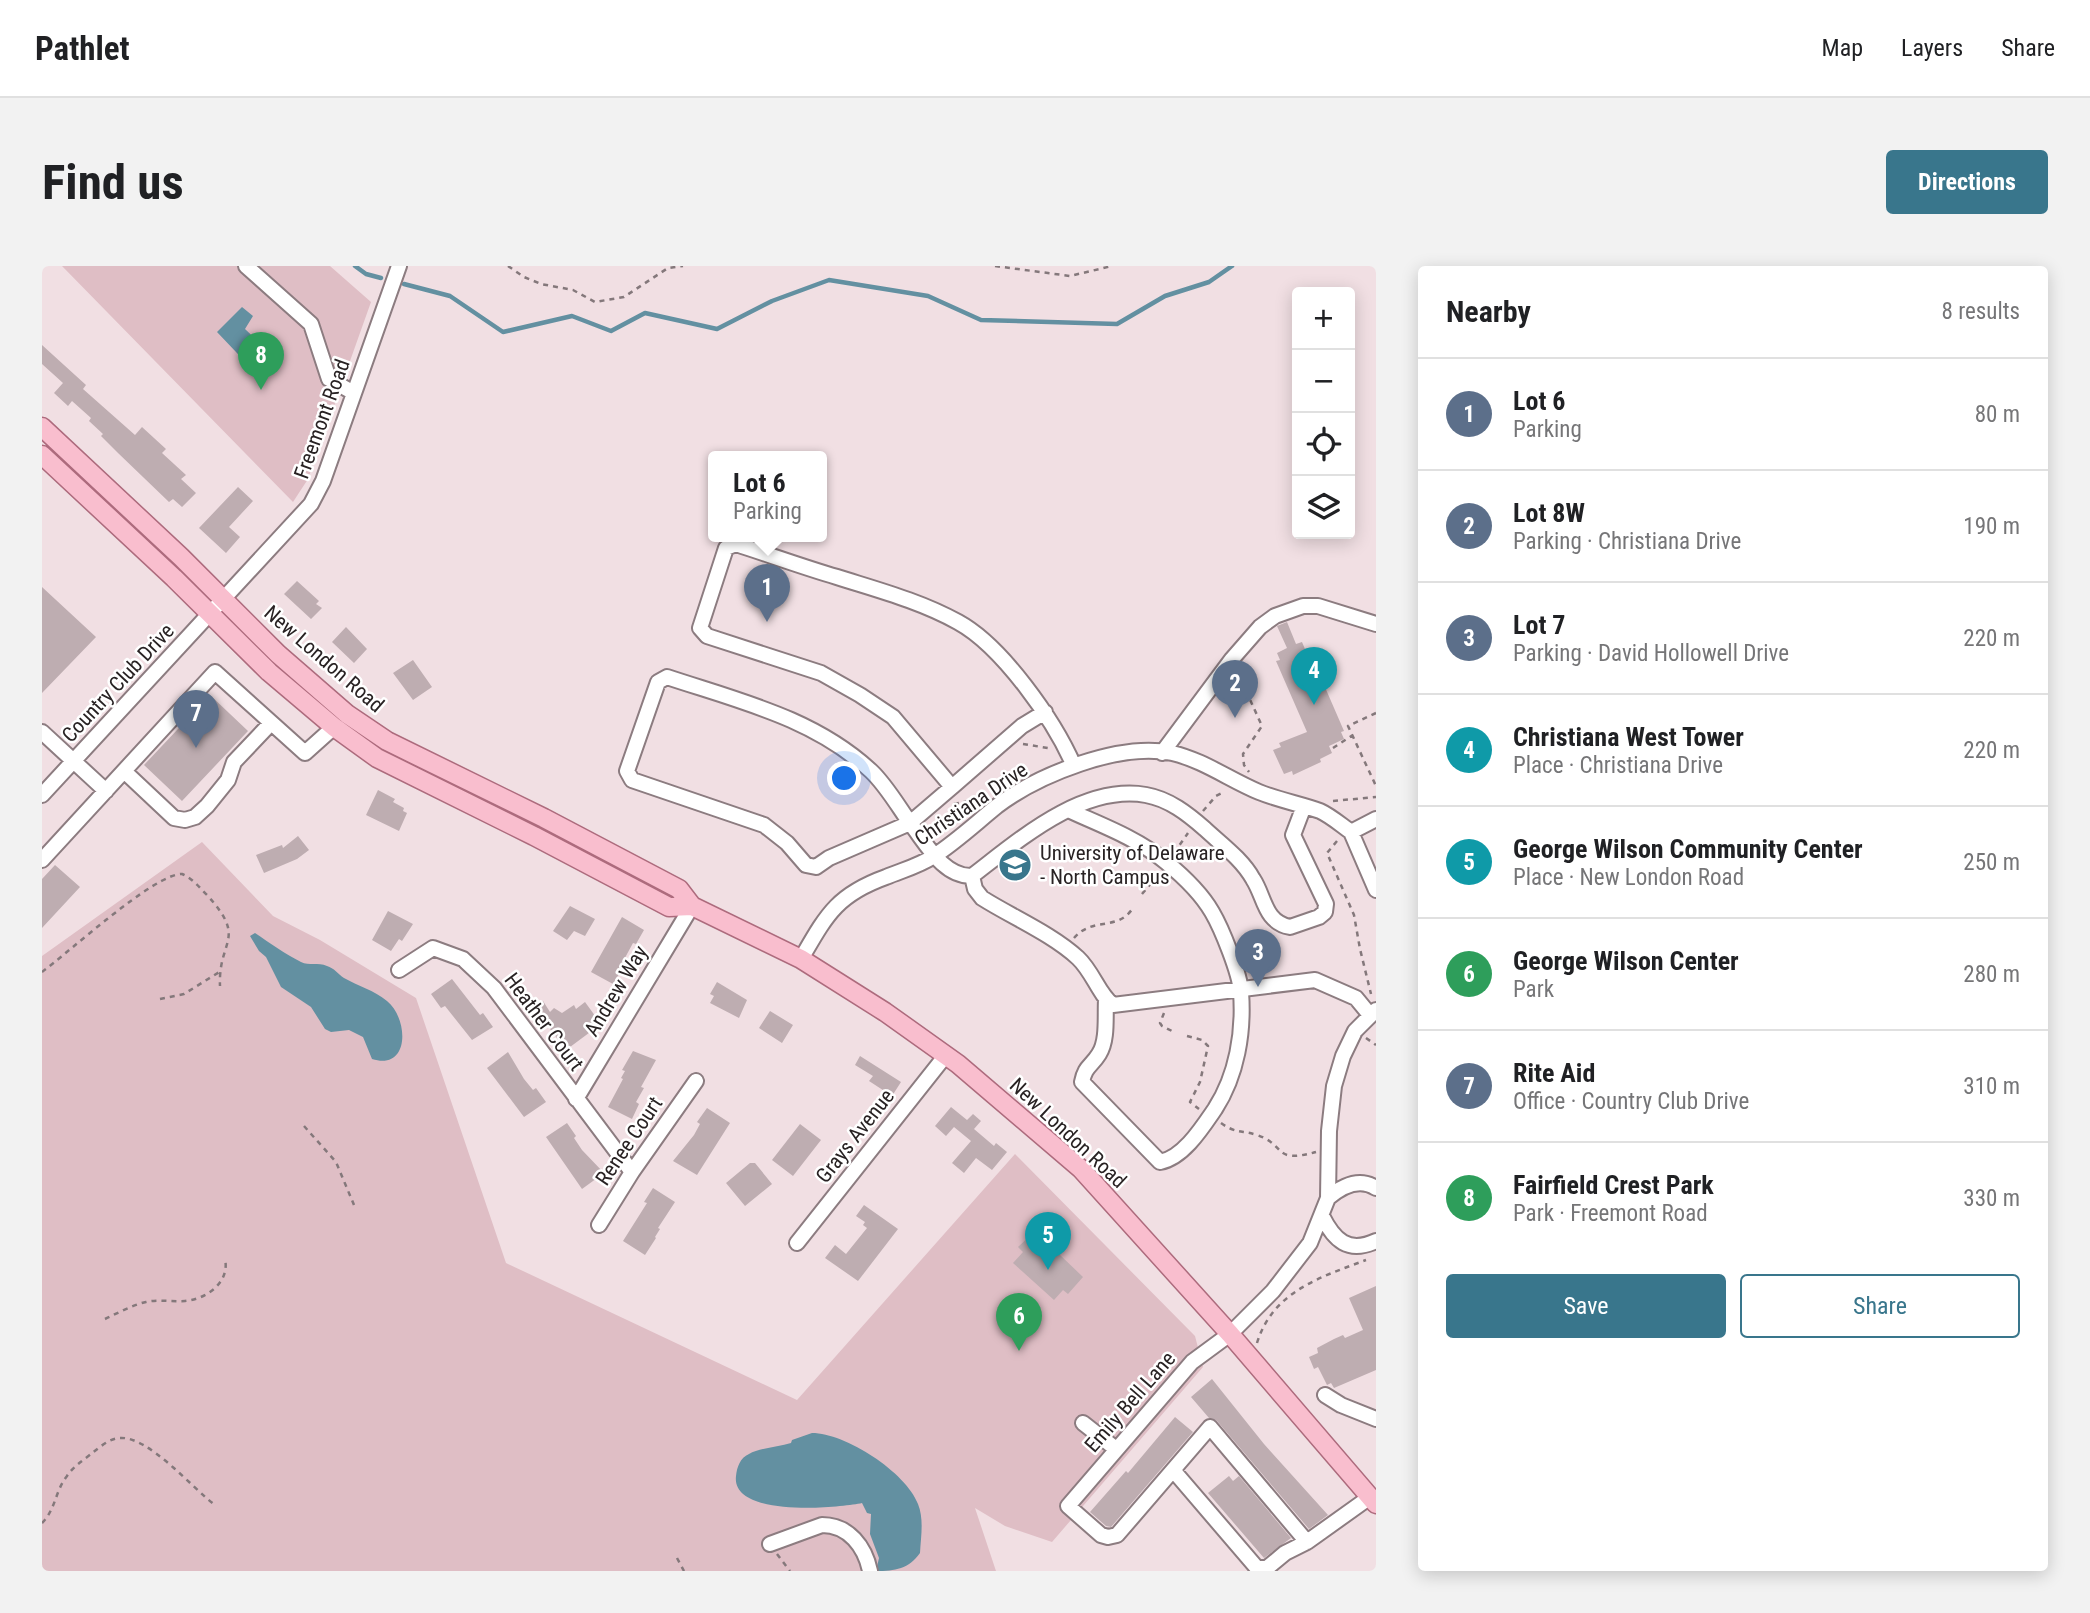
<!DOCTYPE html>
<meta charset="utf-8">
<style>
body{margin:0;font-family:"Roboto Condensed",sans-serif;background:#f2f2f2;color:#202124}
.controls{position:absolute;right:21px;top:21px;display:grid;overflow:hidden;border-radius:7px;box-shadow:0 4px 18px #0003}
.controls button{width:63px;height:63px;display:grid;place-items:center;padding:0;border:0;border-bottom:2px solid #e0e0e0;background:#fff;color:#202124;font:35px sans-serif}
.you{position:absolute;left:803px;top:513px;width:24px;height:24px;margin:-18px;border:5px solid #fff;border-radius:50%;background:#1a73e8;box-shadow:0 0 0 10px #1a73e833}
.badge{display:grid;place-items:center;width:46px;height:46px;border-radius:50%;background:#39768c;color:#fff;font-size:23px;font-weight:700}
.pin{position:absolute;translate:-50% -58px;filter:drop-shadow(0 2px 4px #0008)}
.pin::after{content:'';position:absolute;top:37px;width:24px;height:21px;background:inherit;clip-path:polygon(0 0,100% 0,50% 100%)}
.popup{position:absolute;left:666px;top:185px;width:119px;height:91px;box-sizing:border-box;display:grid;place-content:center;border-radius:7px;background:#fff;filter:drop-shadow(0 2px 5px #0005);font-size:23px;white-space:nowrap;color:#757577}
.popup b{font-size:26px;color:#202124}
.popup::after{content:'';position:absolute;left:50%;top:100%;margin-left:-14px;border:14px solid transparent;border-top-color:#fff}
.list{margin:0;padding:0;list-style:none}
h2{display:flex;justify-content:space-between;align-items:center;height:91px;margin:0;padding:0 28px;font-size:30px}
h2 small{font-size:23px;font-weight:400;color:#757577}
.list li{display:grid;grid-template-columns:46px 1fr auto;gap:21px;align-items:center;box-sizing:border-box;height:112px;padding:0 28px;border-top:2px solid #e0e0e0}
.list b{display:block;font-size:26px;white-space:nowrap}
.list p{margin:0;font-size:23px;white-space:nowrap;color:#757577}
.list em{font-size:23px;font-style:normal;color:#757577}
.actions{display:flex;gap:14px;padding:21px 28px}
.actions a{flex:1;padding:16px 0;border:2px solid #39768c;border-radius:7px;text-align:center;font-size:24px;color:#39768c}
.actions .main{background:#39768c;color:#fff}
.icon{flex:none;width:38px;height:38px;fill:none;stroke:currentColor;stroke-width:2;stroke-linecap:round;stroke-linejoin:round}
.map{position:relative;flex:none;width:1334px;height:1305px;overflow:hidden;border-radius:7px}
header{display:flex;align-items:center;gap:42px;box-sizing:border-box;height:98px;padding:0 35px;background:#fff;border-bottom:2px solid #e0e0e0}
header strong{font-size:33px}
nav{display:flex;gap:38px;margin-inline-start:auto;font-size:24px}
.intro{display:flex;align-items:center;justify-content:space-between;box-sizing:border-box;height:168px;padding:0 42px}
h1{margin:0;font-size:49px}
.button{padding:18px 32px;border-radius:7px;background:#39768c;color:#fff;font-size:24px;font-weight:700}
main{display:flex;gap:42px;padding:0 42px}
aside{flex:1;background:#fff;border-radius:7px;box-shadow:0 4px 18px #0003}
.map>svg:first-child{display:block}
</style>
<header>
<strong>Pathlet</strong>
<nav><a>Map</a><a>Layers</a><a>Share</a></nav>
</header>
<div class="intro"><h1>Find us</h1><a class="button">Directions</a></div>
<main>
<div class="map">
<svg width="1334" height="1305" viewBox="0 0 1334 1305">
<rect width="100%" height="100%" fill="#f1dfe3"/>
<path fill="#dfbec5" d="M20,0H288L329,36L266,213L251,236Z
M160,576L231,650L278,674L374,732L464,997L755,1134L973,888L1153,1070L1161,1101L1010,1276L963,1260L933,1242L954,1305H0V690Z"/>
<path fill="#6390a1" d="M200,41L211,50L203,63L230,89L213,106L175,66Z
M213,667C228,677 243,688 259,696C267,700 276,696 285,700C292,702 296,708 302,712C316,720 332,724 345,735C367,753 368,805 330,793L321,771L307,764L289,766L283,763L269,741L239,721L224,691L217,685L208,670Z
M770,1167C803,1167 864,1206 876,1238C882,1253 879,1270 878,1287C867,1303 853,1305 834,1305L837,1292L828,1268L829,1248L825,1247L820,1237C797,1242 689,1252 694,1210C695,1201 698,1192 707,1188C717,1182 736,1181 749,1177L750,1174Z"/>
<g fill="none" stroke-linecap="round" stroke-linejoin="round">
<path stroke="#6390a1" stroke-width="4.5" d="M313,0L324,8L339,12
M362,18L408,30L461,66L530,50L569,65L603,47L675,63L730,35L787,14L886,30L939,54L1075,58L1123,30L1167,16L1190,0"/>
</g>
<path fill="#beadb1" d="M0,79L44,119L41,123L93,169L100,161L124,183L120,187L144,209L139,213L154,227L140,241L131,233L127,236L76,187L59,170L61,168L47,155L49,152L30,135L26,140L12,127L21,117L0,98Z
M196,221L211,235L187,261L198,271L184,287L157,262Z
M255,315L277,335L274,338L280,342L269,353L242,328Z
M0,321L54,371L0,427Z
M1245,356L1254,378L1260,376L1263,383L1266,382L1302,465L1299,466L1302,473L1287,480L1290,487L1278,493L1279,496L1251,509L1250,505L1242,508L1231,484L1239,481L1237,477L1265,466L1234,395L1238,394L1235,387L1245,382L1235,360Z
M304,361L325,383L312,397L290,376Z
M371,394L390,421L371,434L351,407Z
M168,429L206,465L140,535L102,499Z
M336,524L353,533L351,536L362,542L361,545L365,547L357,565L324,549Z
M256,570L267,584L255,593L222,607L214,589L240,579L241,582Z
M13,599L38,621L0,662V613Z
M528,640L553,653L543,670L532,665L525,674L511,665Z
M346,645L371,658L360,675L357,673L349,685L330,674Z
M580,651L602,664L594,678L591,677L578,701L580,703L571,718L549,706Z
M410,713L438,749L441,747L451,761L430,774L403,740L399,742L389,728Z
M675,716L705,734L697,752L668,737L672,730L668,728Z
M501,735L508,746L512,742L520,747L532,739L534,743L543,736L559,758L524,784L492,742Z
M728,745L751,759L740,777L717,762Z
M591,785L614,794L599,821L602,822L594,836L597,838L590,853L566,841L581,813L579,812L583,805L580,804Z
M466,786L482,813L491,824L494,822L504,836L482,851L445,802Z
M818,790L859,816L850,830L827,815L831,810L813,799Z
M909,841L925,854L931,848L939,855L932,863L952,880L954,877L965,886L950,904L934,892L922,907L910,897L929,875L912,861L904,870L893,860Z
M665,842L688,857L655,909L631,895L652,869L658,858L655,856Z
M525,857L534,870L532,872L540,884L562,907L540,923L504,871Z
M758,858L779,874L751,910L730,894Z
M708,897H713L730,918L703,940L684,917Z
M611,922L633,936L616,962L618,963L613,971L614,972L603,989L581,975L605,937L602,936Z
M822,939L856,963L816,1015L783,992L793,979L804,988L825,962L821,959L823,956L814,950Z
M993,965L1041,1011L1026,1028L1021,1024L1012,1034L971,997L981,986L976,981Z
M1334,1020V1104L1292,1122L1289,1117L1285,1119L1276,1101L1272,1103L1267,1091L1276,1087L1275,1082L1292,1073L1301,1069L1303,1072L1321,1064L1307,1032Z
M1170,1113L1222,1178L1286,1249L1267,1263L1175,1155L1167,1152L1149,1131Z
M1133,1151L1151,1166L1069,1261L1064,1260L1048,1246L1084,1205L1086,1207Z
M1187,1210L1191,1215L1197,1210L1249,1272L1222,1292L1166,1227Z"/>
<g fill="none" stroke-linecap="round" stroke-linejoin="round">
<defs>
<path id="minor" d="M204,0L269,58L287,113L312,127
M625,411C697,435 772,452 829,505C844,519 856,540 868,557L787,592L774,601L764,599L745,577L722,559L590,514L585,505L616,416Z
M1003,446L980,460L910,521L851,451L818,429L779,407L665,370L658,362L684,282L694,278C728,289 761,301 795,311C836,324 878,335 916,356C960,380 1012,454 1032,500
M0,466L64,525
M1120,487L1190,393L1218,361L1233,350L1261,340H1276L1334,358
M82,505L132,552L143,554L153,551L165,540L186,514L192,496L229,457
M910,521L868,557C884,577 901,611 930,610C977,574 1040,518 1104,529C1127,533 1146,548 1163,563C1179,578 1200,593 1211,613C1223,631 1222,656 1248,661L1277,651L1283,646L1284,638L1251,569L1262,540
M0,529L269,238L281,215L357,0
M1026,544C1059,559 1095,572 1124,596C1141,610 1159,627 1170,646C1180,663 1198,708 1199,726C1202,766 1195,809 1173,843C1160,862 1141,892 1118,896L1040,816C1043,800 1049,801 1057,788C1066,774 1063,750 1064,734
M1309,566L1334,624
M0,594L173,406L263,487L292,461
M930,610L933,623L940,632C970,651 1010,668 1036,692C1051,706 1057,729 1071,739L1273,714L1314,732L1328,749
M759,693C784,650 794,629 844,611C861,604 877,600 892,590C915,575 934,557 955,540C996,509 1077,476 1130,487C1161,494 1188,514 1217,526C1237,534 1258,538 1278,545C1289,550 1299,559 1309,566L1334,553
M357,704L391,682L421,693L452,722L590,906
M534,833L650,640
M1286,932C1300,920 1317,911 1334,922
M1280,950C1292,974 1306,988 1334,975
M557,959L590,906L654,815
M755,977L904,789
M1283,1129L1299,1139L1334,1153
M1041,1157L1074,1183
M1131,1204L1215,1302H1225L1243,1287L1265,1276
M1328,1231L1265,1276L1168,1161L1075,1269L1066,1271L1059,1269L1026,1240L1150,1096L1188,1068L1231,1025L1268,977L1286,932L1287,865L1292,820L1301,790L1313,765L1334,744
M728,1278L780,1259C807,1259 823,1281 828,1305"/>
<path id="major" d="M0,161L139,291L236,388L305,448L345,475L502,552L637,623L650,640L759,693L843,746L916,798L1039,903L1188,1068L1334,1238
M0,189L132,312L227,406L292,461L335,492L492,570L627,641L650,640"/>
</defs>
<use href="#minor" stroke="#8c7c80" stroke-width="18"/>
<use href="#major" stroke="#ad6b7d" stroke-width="21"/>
<path stroke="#84787b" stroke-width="2.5" stroke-dasharray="5 5" stroke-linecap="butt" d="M466,0L482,11L499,18L531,24L553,36L582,31L626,2L641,0
M953,0L1028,10L1070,0
M1200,416L1220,460L1201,488L1202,499L1207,506
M1334,447L1306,460L1334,520
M981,478L1006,482
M1291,482L1311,469
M1291,535L1334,531
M912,538L940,532
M1161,545L1174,530L1182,526
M1295,575L1285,587L1312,649L1318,683L1329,728
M1132,587L1146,567
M1100,628L1116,609
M1032,672C1051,650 1075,666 1091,642
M0,706C26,687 113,607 140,608C150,612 157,621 165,629C206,674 176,673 178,720
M118,733L142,728L179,705
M1122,747L1118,757L1120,760L1132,766
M1145,770L1160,774L1166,780L1158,816L1148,836L1157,843
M1324,772L1334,779
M1179,857C1194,868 1200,864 1215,869C1245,879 1230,898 1274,886
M262,860L294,896L312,939
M63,1053C76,1047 90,1039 104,1036C117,1033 130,1036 143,1035C165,1033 188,1016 183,993
M1215,1077C1231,1025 1279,1011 1324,994
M0,1257C14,1243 13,1225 25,1210C31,1201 40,1195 49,1188C57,1182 66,1173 77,1172C106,1169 150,1222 173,1239
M735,1288L748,1305
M635,1292L642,1305"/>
<use href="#minor" stroke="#fff" stroke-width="14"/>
<use href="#major" stroke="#f9bece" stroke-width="18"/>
</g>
<defs>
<symbol id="university-disc" viewBox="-11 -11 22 22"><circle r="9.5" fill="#39768c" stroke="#fff"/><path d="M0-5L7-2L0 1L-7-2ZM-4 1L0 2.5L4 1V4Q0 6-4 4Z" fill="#fff"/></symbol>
</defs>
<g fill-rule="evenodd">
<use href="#university-disc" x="954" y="580" width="38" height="38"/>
</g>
<g text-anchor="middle" stroke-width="5" stroke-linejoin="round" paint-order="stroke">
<g font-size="21" fill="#282223" stroke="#fff">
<text transform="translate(280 153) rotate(-70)" y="7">Freemont Road</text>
<text transform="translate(282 393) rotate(41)" y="7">New London Road</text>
<text transform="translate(76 417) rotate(-47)" y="7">Country Club Drive</text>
<text transform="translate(929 538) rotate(-34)" y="7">Christiana Drive</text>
<text transform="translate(574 725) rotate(-59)" y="7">Andrew Way</text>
<text transform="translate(502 756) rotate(53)" y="7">Heather Court</text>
<text transform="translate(1026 867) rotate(43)" y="7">New London Road</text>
<text transform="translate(813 870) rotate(-52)" y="7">Grays Avenue</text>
<text transform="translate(587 875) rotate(-56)" y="7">Renee Court</text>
<text transform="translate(1088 1136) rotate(-49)" y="7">Emily Bell Lane</text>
</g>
<g font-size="21" fill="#282223" stroke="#fff" text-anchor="start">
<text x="998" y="594">University of Delaware<tspan x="998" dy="24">- North Campus</tspan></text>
</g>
</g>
</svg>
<div class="controls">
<button>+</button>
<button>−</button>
<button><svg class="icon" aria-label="locate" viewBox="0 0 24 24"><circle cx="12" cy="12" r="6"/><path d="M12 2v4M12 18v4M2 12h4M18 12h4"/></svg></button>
<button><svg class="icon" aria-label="layers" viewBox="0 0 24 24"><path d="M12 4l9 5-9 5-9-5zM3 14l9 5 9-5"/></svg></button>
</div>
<div class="you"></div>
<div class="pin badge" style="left:725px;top:356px;background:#5c6f8a">1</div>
<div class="popup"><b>Lot 6</b>Parking</div>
<div class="pin badge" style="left:1193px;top:452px;background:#5c6f8a">2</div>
<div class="pin badge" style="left:1216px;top:721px;background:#5c6f8a">3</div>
<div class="pin badge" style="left:1272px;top:439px;background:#0f9aa8">4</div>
<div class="pin badge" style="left:1006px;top:1004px;background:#0f9aa8">5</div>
<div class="pin badge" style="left:977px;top:1085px;background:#2e9e5b">6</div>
<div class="pin badge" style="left:154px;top:482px;background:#5c6f8a">7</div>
<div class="pin badge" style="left:219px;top:124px;background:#2e9e5b">8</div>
</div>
<aside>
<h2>Nearby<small>8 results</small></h2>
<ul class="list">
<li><span class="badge" style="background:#5c6f8a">1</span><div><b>Lot 6</b><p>Parking</p></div><em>80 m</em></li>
<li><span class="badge" style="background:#5c6f8a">2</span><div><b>Lot 8W</b><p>Parking · Christiana Drive</p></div><em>190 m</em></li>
<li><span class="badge" style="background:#5c6f8a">3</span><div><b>Lot 7</b><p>Parking · David Hollowell Drive</p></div><em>220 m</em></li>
<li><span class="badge" style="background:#0f9aa8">4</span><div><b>Christiana West Tower</b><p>Place · Christiana Drive</p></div><em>220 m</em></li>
<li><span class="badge" style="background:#0f9aa8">5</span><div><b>George Wilson Community Center</b><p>Place · New London Road</p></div><em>250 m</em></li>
<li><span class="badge" style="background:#2e9e5b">6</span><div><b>George Wilson Center</b><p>Park</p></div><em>280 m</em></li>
<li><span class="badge" style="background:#5c6f8a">7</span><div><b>Rite Aid</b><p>Office · Country Club Drive</p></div><em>310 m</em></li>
<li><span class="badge" style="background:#2e9e5b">8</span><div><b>Fairfield Crest Park</b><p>Park · Freemont Road</p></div><em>330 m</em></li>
</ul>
<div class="actions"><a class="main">Save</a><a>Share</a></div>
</aside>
</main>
